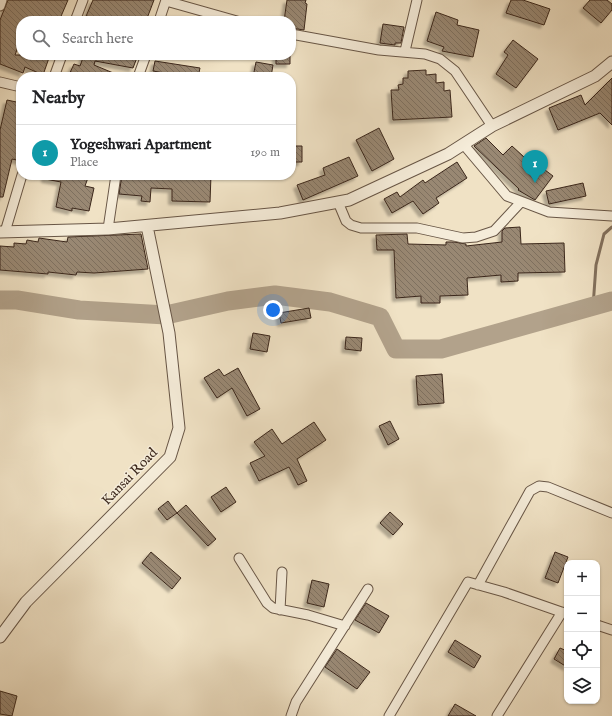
<!DOCTYPE html>
<meta charset="utf-8">
<style>
body{margin:0;font-family:"IM FELL English",serif;background:#f2f2f2;color:#202124}
.controls{position:absolute;right:12px;bottom:12px;display:grid;overflow:hidden;border-radius:8px;box-shadow:0 1px 3px #0004}
.controls button{width:36px;height:36px;display:grid;place-items:center;padding:0;border:0;border-bottom:1px solid #e0e0e0;background:#fff;color:#202124;font:20px sans-serif}
.you{position:absolute;left:273px;top:310px;width:14px;height:14px;margin:-10px;border:3px solid #fff;border-radius:50%;background:#1a73e8;box-shadow:0 0 0 6px #1a73e833}
.badge{display:grid;place-items:center;width:26px;height:26px;border-radius:50%;background:#8f2418;color:#fff;font-size:13px;font-weight:700}
.pin{position:absolute;translate:-50% -33px;filter:drop-shadow(0 1px 2px #0008)}
.pin::after{content:'';position:absolute;top:21px;width:14px;height:12px;background:inherit;clip-path:polygon(0 0,100% 0,50% 100%)}
.list{margin:0;padding:0;list-style:none}
h2{display:flex;justify-content:space-between;align-items:center;height:52px;margin:0;padding:0 16px;font-size:17px}
h2 small{font-size:13px;font-weight:400;color:#757577}
.list li{display:grid;grid-template-columns:26px 1fr auto;gap:12px;align-items:center;box-sizing:border-box;height:56px;padding:0 16px;border-top:1px solid #e0e0e0}
.list b{display:block;font-size:15px;white-space:nowrap}
.list p{margin:0;font-size:13px;white-space:nowrap;color:#757577}
.list em{font-size:13px;font-style:normal;color:#757577}
.icon{flex:none;width:22px;height:22px;fill:none;stroke:currentColor;stroke-width:2;stroke-linecap:round;stroke-linejoin:round}
.map{position:relative;flex:none;width:612px;height:716px;overflow:hidden}
.search{position:absolute;background:#fff;box-shadow:0 1px 3px #0004;left:16px;top:16px;width:280px;height:44px;display:flex;align-items:center;gap:10px;box-sizing:border-box;padding:0 14px;border-radius:16px;color:#757577;font-size:15px}
.panel{position:absolute;background:#fff;box-shadow:0 1px 3px #0004;left:16px;top:72px;width:280px;height:108px;border-radius:16px}
.map>svg:first-child{display:block}
</style>
<div class="map">
<svg width="612" height="716" viewBox="0 0 612 716">
<defs>
<pattern id="building-back-hatch" width="6" height="6" patternUnits="userSpaceOnUse"><rect width="6" height="6" fill="#998873"/><path d="M-1 5l2 2M0 0l6 6M5-1l2 2" fill="none" stroke="#7e6f5e"/></pattern>
<filter id="shadow"><feDropShadow dx="-3.5" dy="3.5" stdDeviation="1" flood-color="#0004"/></filter>
</defs>
<rect width="100%" height="100%" fill="#f0e2c5"/>
<filter id="stains"><feTurbulence type="fractalNoise" baseFrequency=".005" numOctaves="4"/><feColorMatrix values="0 0 0 0 .2 0 0 0 0 .09 0 0 0 0 .02 0 0 0 .5 -.17"/></filter>
<radialGradient id="worn" r=".72"><stop offset=".6" stop-color="#630" stop-opacity="0"/><stop offset="1" stop-color="#630" stop-opacity=".3"/></radialGradient>
<g fill="none" stroke-linecap="round" stroke-linejoin="round">
<path stroke="#82715e" stroke-width="3" d="M593,307L596,265L604,234L612,227"/>
<path stroke="#b2a28b" stroke-width="19" d="M0,300H17L79,310L166,315L228,301L275,295L330,302L380,317L396,349H441L612,301"/>
</g>
<path fill="url(#building-back-hatch)" stroke="#3b271b" filter="url(#shadow)" d="M8,0H68L59,21H21V39L15,55H50L43,75L25,67L23,73L0,64V20Z
M93,0H154L146,21H109L102,18L101,21H84Z
M287,0H306L305,3L307,4L304,30L291,28V21H284Z
M511,0H523L550,9L544,25L506,13Z
M590,0H607L612,4V10L601,23L583,8Z
M436,12L458,20L457,25L479,30L473,57L442,51L444,47L427,41Z
M383,24L404,27L401,43H395V45L380,43Z
M513,40L538,59L516,88L496,74L508,55L504,52Z
M84,55H138L133,68L95,61L94,65L123,77H68L74,64L80,66Z
M276,55H290V64H276Z
M155,61L200,68L198,77H187L153,71Z
M256,62L273,65L271,77H253Z
M426,70V75L436,74V83L444,82V91L450,90L452,117L393,120L391,90H399L398,85L403,84V78H408V71Z
M612,78V125L600,113L558,130L549,108L581,95L585,105Z
M7,100L21,103V161L12,159L3,197H0V130Z
M379,128L394,159L372,171L356,140Z
M486,138L503,155L512,146L535,167L537,164L553,176L535,200L518,190L519,189L474,146Z
M291,146H302V162H291Z
M349,157L358,176L303,200L297,185L325,175L323,168Z
M457,162L467,178L436,198L439,203L423,214L413,201L392,213L384,199L397,192L400,197L423,180L425,183Z
M45,175H89L85,186L94,188L89,211L72,208V211L56,207L61,182L45,179Z
M122,175H211L210,202L172,201V189L151,188L150,202L141,201L142,196L119,194Z
M583,183L586,196L549,204L546,191Z
M520,227L521,244L564,243L565,272L518,273V281L501,282V275L467,278L468,295L440,296V303H421V296L396,298L394,250H377L376,235L407,234L408,244L446,245V242H454L466,244V246L502,242V231L505,228Z
M141,234L148,269L94,273L77,272L76,275L48,272V274L0,270V246L14,247V243L26,244L27,240L38,242L39,238L67,242L68,237Z
M309,308L311,318L281,323L279,313Z
M253,333L270,336L267,352L250,349Z
M346,337L362,338L361,351L345,349Z
M238,368L260,409L247,416L232,388L217,398L204,378L219,369L224,376Z
M442,374L444,403L418,405L416,376Z
M390,421L399,439L388,445L379,426Z
M314,422L326,440L297,459L307,481L298,485L289,467L259,481L250,463L265,456L254,442L272,429L282,444Z
M226,487L236,502L221,512L211,497Z
M168,501L177,513L167,520L158,509Z
M186,505L216,539L208,546L177,513Z
M390,512L403,524L393,535L380,523Z
M151,552L181,578L172,589L142,563Z
M555,552L568,557L558,583L545,578Z
M312,580L329,584L324,607L307,603Z
M366,603L389,616L379,633L355,620Z
M455,640L481,656L474,668L448,652Z
M560,648L567,651V667L554,659Z
M337,649L370,672L357,689L325,667Z
M0,691L17,696L12,716L0,714Z
M455,704L476,716H448Z"/>
<g fill="none" stroke-linecap="round" stroke-linejoin="round">
<defs>
<path id="minor" d="M166,1L237,21
M0,6L2,0
M75,21L83,0
M159,21L166,0
M291,34L379,50L425,54L440,59L455,71L492,126
M405,51L417,0
M54,77L62,55
M138,77L146,55
M0,82L21,87
M464,145L507,196L549,212L612,216
M338,202L346,221L351,225L361,228H417L463,238L476,237L494,231L521,202
M108,229L116,175
M5,232L22,175
M239,558L267,603L273,608L308,615L345,626
M478,585L530,491L539,486L548,487L612,513
M280,610L282,572
M597,625L612,630
M291,716L296,702L368,589
M389,716L468,582L504,592L567,614
M497,716L562,612"/>
<path id="tertiary" d="M0,232L108,229L280,213L349,200L448,154L492,126L595,76L612,62
M0,637L26,602L170,457L179,428L169,333L147,226"/>
</defs>
<use href="#minor" stroke="#685646" stroke-width="11"/>
<use href="#tertiary" stroke="#685646" stroke-width="13"/>
<use href="#minor" stroke="#f5ecd9" stroke-width="9"/>
<use href="#tertiary" stroke="#f5ecd9" stroke-width="11"/>
</g>
<g text-anchor="middle" stroke-width="3" stroke-linejoin="round" paint-order="stroke">
<g font-size="14" fill="#3b271b" stroke="#f5ecd9">
<text transform="translate(129 476) rotate(-46)" y="5">Kansai Road</text>
</g>
</g>
<rect width="100%" height="100%" filter="url(#stains)"/>
<rect width="100%" height="100%" fill="url(#worn)"/>
</svg>
<div class="controls">
<button>+</button>
<button>−</button>
<button><svg class="icon" aria-label="locate" viewBox="0 0 24 24"><circle cx="12" cy="12" r="6"/><path d="M12 2v4M12 18v4M2 12h4M18 12h4"/></svg></button>
<button><svg class="icon" aria-label="layers" viewBox="0 0 24 24"><path d="M12 4l9 5-9 5-9-5zM3 14l9 5 9-5"/></svg></button>
</div>
<div class="you"></div>
<div class="pin badge" style="left:535px;top:183px;background:#0f9aa8">1</div>
<div class="search"><svg class="icon" aria-label="search" viewBox="0 0 24 24"><circle cx="10" cy="10" r="6"/><path d="M15 15l6 6"/></svg>Search here</div>
<section class="panel">
<h2>Nearby<small></small></h2>
<ul class="list">
<li><span class="badge" style="background:#0f9aa8">1</span><div><b>Yogeshwari Apartment</b><p>Place</p></div><em>190 m</em></li>
</ul>
</section>
</div>
